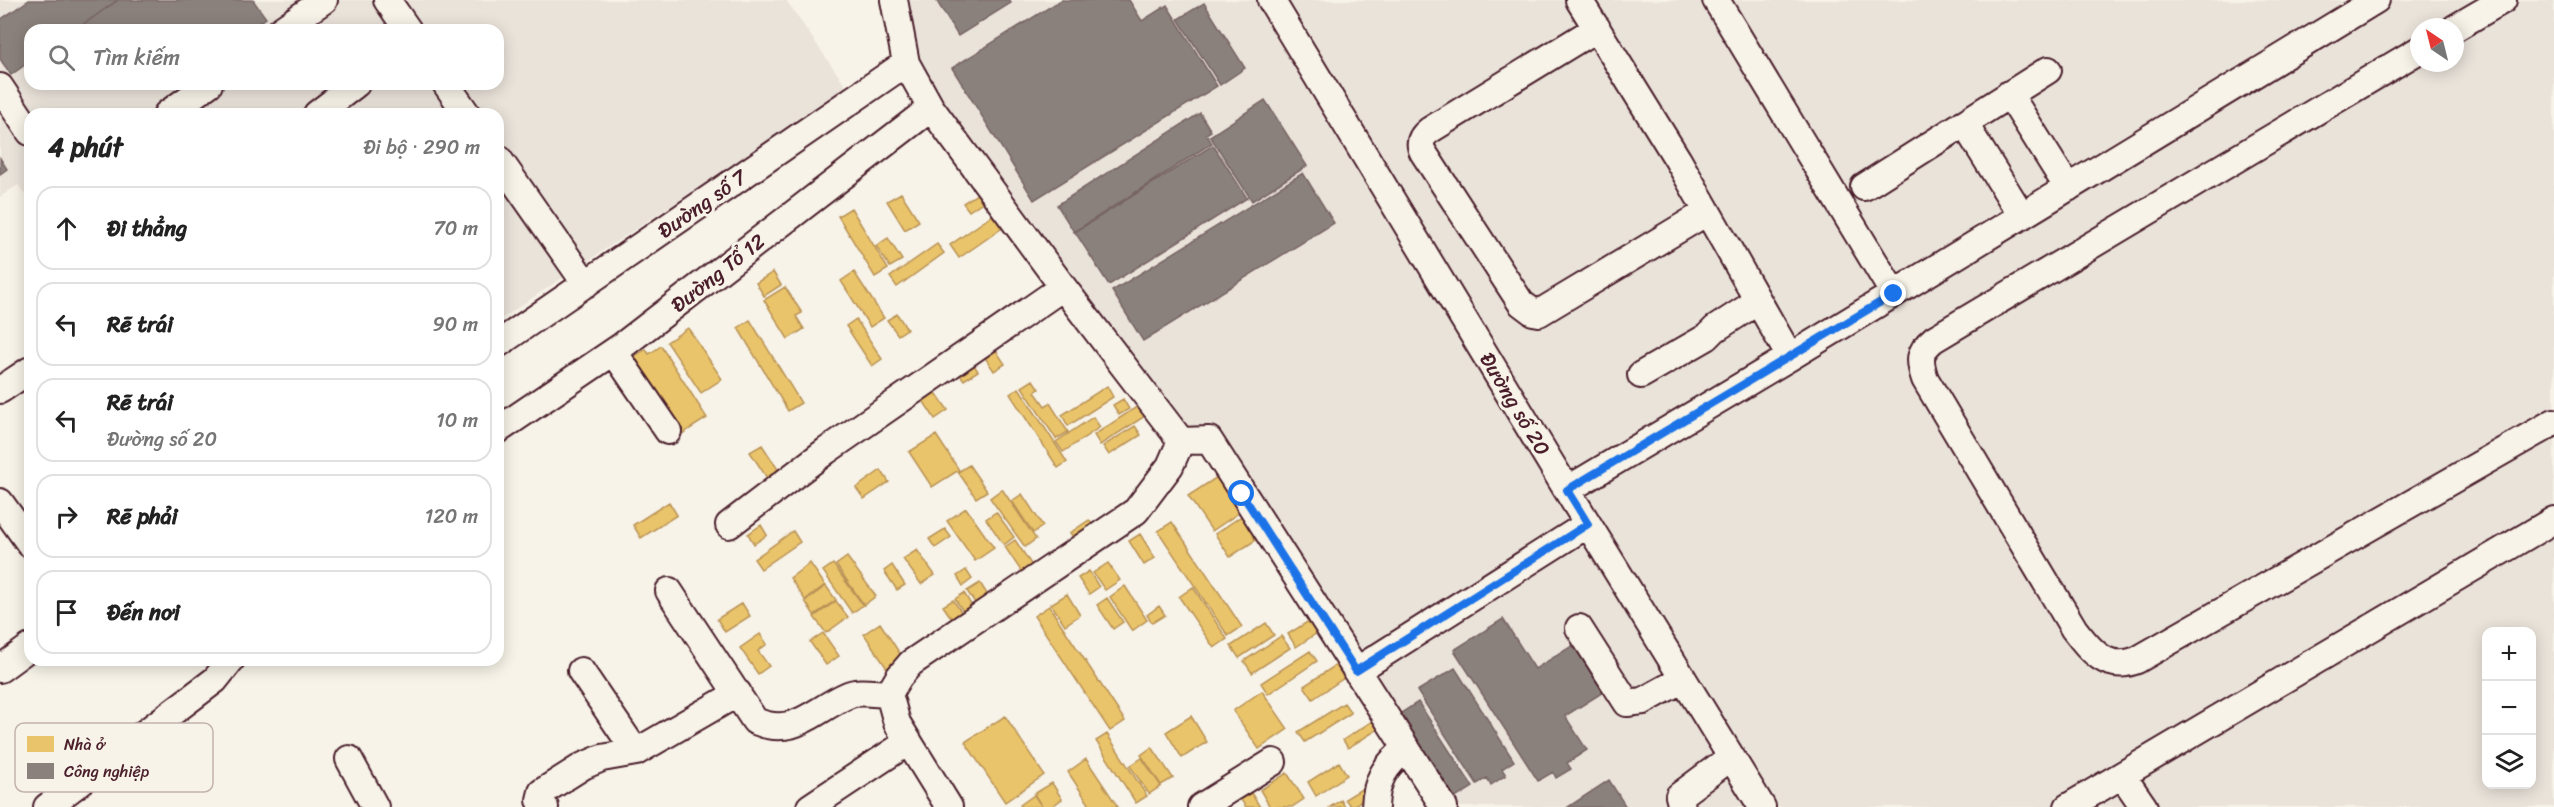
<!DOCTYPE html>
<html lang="vi">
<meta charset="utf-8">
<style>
body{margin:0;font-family:Sriracha,sans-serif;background:#f2f2f2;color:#222}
.controls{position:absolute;right:18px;bottom:18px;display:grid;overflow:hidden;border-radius:12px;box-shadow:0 3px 15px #0003}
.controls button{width:54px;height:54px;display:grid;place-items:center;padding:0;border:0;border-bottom:2px solid #e0e0e0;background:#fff;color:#222;font:30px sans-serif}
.compass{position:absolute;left:2410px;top:18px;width:54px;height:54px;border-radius:50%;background:#fff;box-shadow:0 3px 15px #0003;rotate:325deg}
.stop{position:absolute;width:18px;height:18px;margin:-14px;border:4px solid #1a73e8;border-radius:50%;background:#fff}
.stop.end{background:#1a73e8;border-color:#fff;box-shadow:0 2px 6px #0008}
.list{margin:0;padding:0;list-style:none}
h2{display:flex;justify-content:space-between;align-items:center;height:78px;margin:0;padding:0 24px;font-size:26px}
h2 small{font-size:20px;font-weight:400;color:#767676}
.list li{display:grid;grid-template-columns:39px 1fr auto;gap:18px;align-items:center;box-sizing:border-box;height:84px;margin:0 12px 12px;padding:0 12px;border:2px solid #e0e0e0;border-radius:18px}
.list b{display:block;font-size:22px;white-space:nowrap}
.list p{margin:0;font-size:20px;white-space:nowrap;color:#767676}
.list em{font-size:20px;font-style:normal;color:#767676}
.icon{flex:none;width:33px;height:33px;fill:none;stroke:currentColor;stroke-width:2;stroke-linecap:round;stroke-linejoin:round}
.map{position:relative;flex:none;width:2554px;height:807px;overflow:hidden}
.search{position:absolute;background:#fff;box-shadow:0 3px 15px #0003;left:24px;top:24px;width:480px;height:66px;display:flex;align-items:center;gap:15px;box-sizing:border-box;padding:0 21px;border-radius:18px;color:#767676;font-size:22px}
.panel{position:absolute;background:#fff;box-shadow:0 3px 15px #0003;left:24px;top:108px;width:480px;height:558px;border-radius:18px}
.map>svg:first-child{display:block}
</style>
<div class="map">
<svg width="2554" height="807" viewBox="0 0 2554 807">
<rect width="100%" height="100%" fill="#f7f3e8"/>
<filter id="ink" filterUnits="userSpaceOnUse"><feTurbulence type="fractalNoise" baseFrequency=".0167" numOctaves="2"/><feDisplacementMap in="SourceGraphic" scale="12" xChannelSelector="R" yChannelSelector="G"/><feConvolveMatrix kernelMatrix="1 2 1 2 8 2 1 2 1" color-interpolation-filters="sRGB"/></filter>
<g filter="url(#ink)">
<path fill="#eae3da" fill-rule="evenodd" d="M0,0H786L847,88L498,321V114H30V201L18,185L0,197ZM30,30H498V84H30Z
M899,0H2554V807H1449L1230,482L1110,369L916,63ZM2419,27H2455V63H2419ZM2486,632H2532V784H2486Z"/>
<path fill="#e9c46a" stroke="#b99257" stroke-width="1.5" d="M985,189L990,197L969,211L963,203Z
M901,193L919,221L905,230L887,201Z
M851,208L888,269L875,277L838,216Z
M996,213L1005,226L959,258L950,245Z
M888,238L902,260L890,267L876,246Z
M937,244L944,253L897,287L890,277Z
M773,272L781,285L764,296L756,283Z
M854,272L884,318L870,327L841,281Z
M785,287L802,313L796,316L804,329L788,339L764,300Z
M897,314L907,329L898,335L887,320Z
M856,319L882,359L872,366L846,326Z
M750,320L801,403L788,411L738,328Z
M688,328L722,379L701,393L667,342Z
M661,346L707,418L682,434L633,357L646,349L649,354Z
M995,349L1005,364L994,371L984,356Z
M972,362L978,371L964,380L958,372Z
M1033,380L1039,389L1035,392L1045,406L1050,403L1068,432L1056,439L1022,387Z
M1107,386L1113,397L1068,426L1062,415Z
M932,387L948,410L935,419L920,396Z
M1019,388L1067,462L1058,468L1010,394Z
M1123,399L1129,409L1119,415L1113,405Z
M1138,406L1145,416L1100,445L1094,435Z
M1093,417L1100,427L1063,452L1056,442Z
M1135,426L1141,435L1109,455L1103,446Z
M936,435L959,470L932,487L909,452Z
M762,445L781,474L769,481L750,452Z
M969,465L987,491L976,498L958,472Z
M881,470L889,482L864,499L856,488Z
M1217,477L1240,512L1212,531L1188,496Z
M1002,489L1036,539L1025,547L990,498Z
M1022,494L1043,526L1033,533L1012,501Z
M669,502L677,515L641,538L633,525Z
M966,508L994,548L975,561L947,521Z
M1249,511L1265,534L1230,557L1215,534Z
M996,512L1014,537L1004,545L986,519Z
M1089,520L1097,531L1078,544L1070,533Z
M1172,522L1242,627L1228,636L1158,531Z
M761,525L767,535L754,544L748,534Z
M945,529L951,537L935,548L929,539Z
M793,531L800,542L761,569L754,559Z
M1140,534L1155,558L1144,565L1129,541Z
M1015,540L1033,567L1023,574L1005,547Z
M917,550L935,575L921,584L903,559Z
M847,557L876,596L864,605L836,565Z
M810,563L825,585L805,600L790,578Z
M1108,563L1120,580L1105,590L1093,573Z
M833,564L863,605L852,613L823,571Z
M892,565L905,585L897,590L884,571Z
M966,570L972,579L963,586L957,576Z
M1089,571L1099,587L1089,594L1078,578Z
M980,583L989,597L977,606L967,591Z
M826,586L836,600L814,615L805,601Z
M1125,586L1147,620L1132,631L1110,597Z
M1193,587L1227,639L1214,648L1179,597Z
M964,593L973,608L965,614L955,599Z
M1067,594L1080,615L1065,625L1051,604Z
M1107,598L1123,622L1113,629L1097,605Z
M953,600L962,613L952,619L943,606Z
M836,601L848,617L826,633L814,617Z
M742,603L750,616L725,632L717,619Z
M1049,606L1125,721L1110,731L1034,616Z
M1159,606L1165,615L1152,623L1147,615Z
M1309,621L1317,633L1296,647L1288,634Z
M880,623L904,660L888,670L864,634Z
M1266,623L1274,635L1239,658L1231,646Z
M823,633L839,656L826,665L810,642Z
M760,634L767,644L758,651L769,666L758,674L740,648Z
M1281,636L1290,648L1252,673L1244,661Z
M1310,651L1317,661L1268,694L1261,683Z
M1336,665L1344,678L1313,699L1304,686Z
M1262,691L1288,729L1259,749L1233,711Z
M1344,703L1351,713L1305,742L1298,732Z
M1005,716L1044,775L1005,802L965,742Z
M1191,716L1207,742L1182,758L1166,732Z
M1374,720L1380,728L1348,748L1343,740Z
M1107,734L1147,796L1136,803L1096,741Z
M1152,747L1173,778L1161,785L1141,755Z
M1142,758L1161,786L1149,794L1130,766Z
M1086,759L1118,807H1091L1068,772Z
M1339,762L1347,775L1316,796L1308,782Z
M1287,773L1304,799L1292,807H1270L1260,790Z
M1052,783L1062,799L1051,807H1042L1034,794Z
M1368,785L1373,794L1351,807L1345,799Z
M1251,793L1260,807H1246L1241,800Z
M1034,795L1042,807H1022L1020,805Z
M1341,800L1345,807H1330Z"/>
<path fill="#8a817c" stroke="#776464" stroke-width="1.5" d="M29,0H118L75,30H30V61L11,75L0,59V20Z
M118,0H253L266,18L249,30H84L81,26Z
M936,0H1010L1011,3L958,36Z
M1061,0H1129L1142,21L1167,5L1217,86L1034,200L952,68Z
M1204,3L1245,68L1220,85L1178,19Z
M1265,100L1307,166L1252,201L1210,136Z
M1200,113L1211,131L1206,134L1212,143L1074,232L1057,205Z
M1213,145L1247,198L1109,285L1075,232Z
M0,158L7,169L0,174Z
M1303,173L1334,223L1143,341L1112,291Z
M1503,619L1535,669L1575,644L1605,691L1565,716L1587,750L1567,763L1571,769L1556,778L1553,772L1538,781L1454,650Z
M1455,668L1514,761L1502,769L1506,775L1491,785L1487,778L1477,784L1417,691Z
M1418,702L1473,787L1449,802L1395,717Z
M1609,780L1626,807H1568Z"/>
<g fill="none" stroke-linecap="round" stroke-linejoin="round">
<defs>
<path id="minor" d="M387,0L408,30
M894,0L906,63L931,108L1063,287L1181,441L1170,466L1136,511L911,663L899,677L889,694L897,723L949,807
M1271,0L1567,490L1762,807
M1579,0L1678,160L1790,357
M1716,0L1894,294
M1597,28L1430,130C1422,136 1418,142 1423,152L1521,303L1533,312L1539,313L1707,212
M2455,28L2503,0
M281,30L324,0
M2419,50L1934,339C1918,352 1919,361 1925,379L2074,629C2091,651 2107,672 2137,660L2554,422
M446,84L467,114
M0,87L30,132
M2009,94L2068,188
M167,114L209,84
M317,114L356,84
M1964,123L2022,216
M498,158L586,284
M1864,187L2048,70
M498,344L906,63
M614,352L668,431
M1641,375L1707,337L1715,329L1758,301
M0,390L30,370
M498,430L622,346L931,108
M1181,441L1209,440L1444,807
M1567,490L1790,357L2376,0
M0,502L30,544
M729,525L826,451L1063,287
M669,591L755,721C795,738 813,710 848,695C858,690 877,694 889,694
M1579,628L1627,703L1643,701L1683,679
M0,669L30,647
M581,671L636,752
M1356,671L1588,524
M349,759L375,807
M2122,775L2144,807
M47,807L215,680L231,660
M545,807L540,800L542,792L583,766L602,758L636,752L738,693
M810,807L908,742
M1201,807L1273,762
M1375,807C1376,780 1385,765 1406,749
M1682,807L1679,796L1731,757
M2068,807L2554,520"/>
</defs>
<use href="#minor" stroke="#4a1f2b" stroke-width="30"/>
<use href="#minor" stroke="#f7f3e8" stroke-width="26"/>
</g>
</g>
<g fill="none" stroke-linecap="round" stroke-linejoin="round" filter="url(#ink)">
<path stroke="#1a73e8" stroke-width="8" d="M1242,494L1356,671L1588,524L1567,490L1894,294"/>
</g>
<g text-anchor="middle" stroke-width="6" stroke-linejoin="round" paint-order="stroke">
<g font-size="21" fill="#4a1f2b" stroke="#f7f3e8">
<text transform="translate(702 204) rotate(-35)" y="7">Đường số 7</text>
<text transform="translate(718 273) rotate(-38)" y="7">Đường Tổ 12</text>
<text transform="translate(1515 404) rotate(59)" y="7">Đường số 20</text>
</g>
</g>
<rect x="15" y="723" width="198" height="69" rx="9" fill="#f7f3e8" stroke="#c3b3af" stroke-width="1.5"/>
<rect x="27" y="736" width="27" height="16" fill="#e9c46a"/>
<rect x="27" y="763" width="27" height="16" fill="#8a817c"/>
<g font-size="16" fill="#4a1f2b">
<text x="64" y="750">Nhà ở</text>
<text x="64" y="777">Công nghiệp</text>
</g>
</svg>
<div class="controls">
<button>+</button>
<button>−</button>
<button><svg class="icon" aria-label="layers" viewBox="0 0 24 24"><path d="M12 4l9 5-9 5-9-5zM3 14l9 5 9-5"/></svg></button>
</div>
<svg class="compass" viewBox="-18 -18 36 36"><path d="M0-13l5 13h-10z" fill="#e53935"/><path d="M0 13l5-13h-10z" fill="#767676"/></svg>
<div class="stop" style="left:1242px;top:494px"></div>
<div class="stop end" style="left:1894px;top:294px"></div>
<div class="search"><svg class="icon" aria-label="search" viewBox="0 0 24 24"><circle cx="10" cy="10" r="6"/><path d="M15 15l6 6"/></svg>Tìm kiếm</div>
<section class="panel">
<h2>4 phút<small>Đi bộ · 290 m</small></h2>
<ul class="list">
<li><svg class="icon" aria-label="ahead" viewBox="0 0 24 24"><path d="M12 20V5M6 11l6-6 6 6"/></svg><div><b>Đi thẳng</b></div><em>70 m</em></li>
<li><svg class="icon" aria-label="left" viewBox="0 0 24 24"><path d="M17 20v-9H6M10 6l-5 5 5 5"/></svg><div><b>Rẽ trái</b></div><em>90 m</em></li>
<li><svg class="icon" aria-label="left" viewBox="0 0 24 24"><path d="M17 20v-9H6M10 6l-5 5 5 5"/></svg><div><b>Rẽ trái</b><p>Đường số 20</p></div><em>10 m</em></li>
<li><svg class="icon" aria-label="right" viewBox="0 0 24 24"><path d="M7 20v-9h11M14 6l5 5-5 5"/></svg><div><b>Rẽ phải</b></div><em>120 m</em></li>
<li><svg class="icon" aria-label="arrive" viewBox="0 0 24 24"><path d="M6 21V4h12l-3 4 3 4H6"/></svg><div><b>Đến nơi</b></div></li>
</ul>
</section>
</div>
